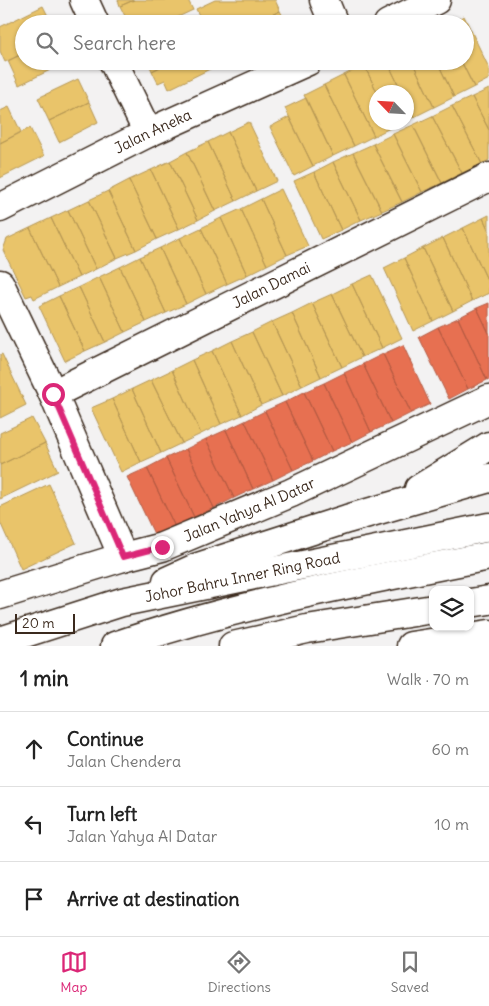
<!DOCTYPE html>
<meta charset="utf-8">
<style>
body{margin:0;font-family:Delius,sans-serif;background:#f2f2f2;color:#222}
.controls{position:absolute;right:15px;bottom:15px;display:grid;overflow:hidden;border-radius:10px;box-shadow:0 1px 4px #0004}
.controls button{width:45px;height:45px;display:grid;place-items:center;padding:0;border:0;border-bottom:1px solid #e0e0e0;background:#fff;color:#222;font:25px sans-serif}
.compass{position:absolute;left:369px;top:85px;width:45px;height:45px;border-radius:50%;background:#fff;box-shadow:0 1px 4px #0004;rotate:295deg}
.scale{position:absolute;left:15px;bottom:12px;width:60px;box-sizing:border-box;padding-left:5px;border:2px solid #3b2a1e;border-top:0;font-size:14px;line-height:18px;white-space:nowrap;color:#3b2a1e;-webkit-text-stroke:4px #fff;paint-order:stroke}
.stop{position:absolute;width:15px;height:15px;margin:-11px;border:4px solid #db2777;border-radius:50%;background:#fff}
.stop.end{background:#db2777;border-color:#fff;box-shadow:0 1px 5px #0008}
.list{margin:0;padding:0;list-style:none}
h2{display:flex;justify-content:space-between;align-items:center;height:65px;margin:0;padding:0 20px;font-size:21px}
h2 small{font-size:16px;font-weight:400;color:#767676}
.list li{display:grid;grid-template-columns:32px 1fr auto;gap:15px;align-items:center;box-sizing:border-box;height:75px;padding:0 20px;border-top:1px solid #e0e0e0}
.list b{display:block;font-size:19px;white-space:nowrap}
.list p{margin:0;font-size:16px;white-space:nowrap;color:#767676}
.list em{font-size:16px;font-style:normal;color:#767676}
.icon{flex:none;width:28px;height:28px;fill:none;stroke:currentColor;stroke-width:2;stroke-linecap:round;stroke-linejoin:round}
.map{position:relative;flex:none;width:489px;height:646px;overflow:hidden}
.search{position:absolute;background:#fff;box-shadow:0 1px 4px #0004;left:15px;right:15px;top:15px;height:55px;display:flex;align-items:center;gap:12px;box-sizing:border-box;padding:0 18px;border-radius:28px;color:#767676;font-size:19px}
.sheet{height:290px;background:#fff}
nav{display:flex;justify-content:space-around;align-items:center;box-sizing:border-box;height:70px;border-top:1px solid #e0e0e0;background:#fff;font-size:14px;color:#767676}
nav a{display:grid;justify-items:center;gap:2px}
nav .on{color:#db2777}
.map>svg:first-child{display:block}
</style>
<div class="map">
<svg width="489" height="646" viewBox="0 0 489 646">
<rect width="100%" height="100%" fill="#f3f2f2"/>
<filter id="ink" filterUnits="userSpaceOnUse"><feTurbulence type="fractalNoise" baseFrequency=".02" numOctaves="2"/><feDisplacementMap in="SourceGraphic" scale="10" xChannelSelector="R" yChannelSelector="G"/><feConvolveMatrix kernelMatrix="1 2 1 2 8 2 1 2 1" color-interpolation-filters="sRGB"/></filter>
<g filter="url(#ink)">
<path fill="#e9c46a" stroke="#b59653" d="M118,0H134L120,6Z
M134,0H188L193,10L163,24H129L120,6Z
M215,0H275L280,11L252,24H203L196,9Z
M43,6L52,24H24V53L5,62L0,51V27Z
M280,11L285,20L277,24H252Z
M464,16L489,68V79L474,87L461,61H465V24H448Z
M24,53V61H69L19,85L8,61Z
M148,61H172L152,71Z
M172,61H214L216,66L169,89L165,80L158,83L152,71Z
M372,61H387L402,92H377L364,65Z
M387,61H412L434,107L414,117L406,101V92H402Z
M412,61H437L454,97L434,107Z
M437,61H461L474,87L454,97Z
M364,65L377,92L376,122H392L394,126L374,136L344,75Z
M344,75L374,136L354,146L324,85Z
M78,79L89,102L49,121L38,98Z
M324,85L354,146L333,156L304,95Z
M489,89V130L472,97Z
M472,97L489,130V160L482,164L452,106Z
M306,98L333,156L313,166L285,108Z
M406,101L414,117L406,120Z
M89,102L98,122L59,142L49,121Z
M452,106L482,164L462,173L432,116Z
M9,107L21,132L0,143V111Z
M432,116L462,173L442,183L413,125Z
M289,117L313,166L294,176L270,127Z
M249,122L277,181L256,191L228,132Z
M413,125L442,183L422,192L393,134Z
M30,128L44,156L0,178V143Z
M228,132L256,191L236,201L208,142Z
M393,134L422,192L402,202L373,144Z
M208,142L236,201L215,211L187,152Z
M373,144L402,202L382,211L353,153Z
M187,152L215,211L198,220L170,161Z
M353,153L382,211L361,220L333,162Z
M170,161L198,220L179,229L151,170Z
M333,162L361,220L341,230L314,172Z
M151,170L179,229L157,239L129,180Z
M314,172L341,230L321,239L294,181Z
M129,180L157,239L136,250L108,191Z
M281,189L308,246L287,255L261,199Z
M108,191L136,250L117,258L89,200Z
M261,199L287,255L267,265L241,209Z
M89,200L117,258L96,269L68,210Z
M241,209L267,265L247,275L221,218Z
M68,210L96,269L79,277L51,218Z
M489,215V231L483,218Z
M51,218L79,277L58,287L30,228Z
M221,218L247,275L227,284L201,228Z
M483,218L489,231V284L463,228Z
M30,228L58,287L34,299L32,295L26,297L3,250L7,239Z
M201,228L227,284L206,294L180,238Z
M463,228L489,284V293L472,301L443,238Z
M180,238L206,294L186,304L160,248Z
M443,238L472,301L453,311L423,248Z
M160,248L186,304L166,313L140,257Z
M423,248L453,311L433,321L404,258Z
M140,257L166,313L146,322L120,267Z
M404,258L433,321L413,331L384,268Z
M120,267L146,322L125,332L99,277Z
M372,275L402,338L382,348L352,284Z
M99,277L125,332L105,342L79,287Z
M352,284L382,348L362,357L332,294Z
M79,287L105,342L85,351L59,296Z
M332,294L362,357L342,367L312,303Z
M59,296L85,351L65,361L39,306Z
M312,303L342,367L321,377L292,313Z
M292,313L321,377L302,386L272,322Z
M272,322L302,386L282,396L252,332Z
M252,332L282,396L261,405L232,341Z
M232,341L261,405L242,415L212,351Z
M212,351L242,415L221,424L192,360Z
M2,354L26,405L0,418V355Z
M192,360L221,424L201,434L172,370Z
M172,370L201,434L182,443L151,380Z
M151,380L182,443L161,453L132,389Z
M132,389L161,453L141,462L112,399Z
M112,399L141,462L121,472L91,408Z
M32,418L45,443L0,465V433Z
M45,443L58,471L0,499V465Z
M49,484L76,543L21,569L0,522V507Z"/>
<path fill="#e76f51" stroke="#b35a42" d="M489,303V333L477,308Z
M477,308L489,333V379L487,380L458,318Z
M458,318L487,380L468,389L438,327Z
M438,327L468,389L449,399L419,337Z
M403,345L430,404L411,413L383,354Z
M383,354L411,413L391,423L363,364Z
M363,364L391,423L371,432L344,373Z
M344,373L371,432L352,442L324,383Z
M324,383L352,442L332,451L304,392Z
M304,392L332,451L313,461L285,402Z
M285,402L313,461L293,470L265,411Z
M265,411L293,470L273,480L245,421Z
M245,421L273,480L253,489L226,430Z
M226,430L253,489L234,498L206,439Z
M206,439L234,498L214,508L186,449Z
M186,449L214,508L194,517L166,458Z
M166,458L194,517L175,527L147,468Z
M147,468L175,527L155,536L127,477Z"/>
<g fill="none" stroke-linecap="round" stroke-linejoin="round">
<defs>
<g id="minor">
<path d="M84,0L95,24"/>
<path d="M324,0L334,24"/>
<path d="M388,24L436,0"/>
<path d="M113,61L148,133"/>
<path id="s1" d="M0,208L148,133L308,61"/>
<path d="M0,284L53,394L123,557"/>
<path id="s2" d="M53,394L489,177"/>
<path id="s3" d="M0,595L123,557L162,547L291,493L489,399"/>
</g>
<g id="highway">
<path d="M419,489L489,446"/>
<path d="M167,581L198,567L347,519L489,478"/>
<path d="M470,603L489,600"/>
<path id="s4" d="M0,641L122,602L489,527"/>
<path d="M115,646C236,604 363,581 489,556"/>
<path d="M233,646L307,629L433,609"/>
<path d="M411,646L489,634"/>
</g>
</defs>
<use href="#minor" stroke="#3b2a1e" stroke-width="31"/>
<use href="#highway" stroke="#3b2a1e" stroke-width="31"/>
<use href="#minor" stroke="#fff" stroke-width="28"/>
<use href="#highway" stroke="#fff" stroke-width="28"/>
</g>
</g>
<g fill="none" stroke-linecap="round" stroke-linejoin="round" filter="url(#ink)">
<path stroke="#db2777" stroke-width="6" d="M53,394L123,557L162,547"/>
</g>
<g text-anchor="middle" stroke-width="5" stroke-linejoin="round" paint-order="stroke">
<g font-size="15" fill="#3b2a1e" stroke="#fff">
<text dy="5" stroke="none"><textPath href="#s1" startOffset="171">Jalan Aneka</textPath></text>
<text dy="5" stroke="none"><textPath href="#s2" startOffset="244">Jalan Damai</textPath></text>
<text dy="5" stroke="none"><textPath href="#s3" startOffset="264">Jalan Yahya Al Datar</textPath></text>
<text dy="5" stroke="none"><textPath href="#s4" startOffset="251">Johor Bahru Inner Ring Road</textPath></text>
</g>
</g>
</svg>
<div class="controls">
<button><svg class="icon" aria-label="layers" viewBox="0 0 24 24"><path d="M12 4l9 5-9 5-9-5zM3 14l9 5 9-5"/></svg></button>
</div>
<svg class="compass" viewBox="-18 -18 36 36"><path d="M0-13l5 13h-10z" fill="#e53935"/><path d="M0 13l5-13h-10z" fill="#767676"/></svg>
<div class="scale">20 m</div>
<div class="stop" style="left:53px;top:394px"></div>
<div class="stop end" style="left:162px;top:547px"></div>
<div class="search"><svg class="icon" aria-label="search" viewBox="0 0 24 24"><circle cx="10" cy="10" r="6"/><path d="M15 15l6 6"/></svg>Search here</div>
</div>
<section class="sheet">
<h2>1 min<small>Walk · 70 m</small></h2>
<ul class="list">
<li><svg class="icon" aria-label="ahead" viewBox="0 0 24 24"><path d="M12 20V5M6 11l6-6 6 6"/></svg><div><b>Continue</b><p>Jalan Chendera</p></div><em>60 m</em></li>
<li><svg class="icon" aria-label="left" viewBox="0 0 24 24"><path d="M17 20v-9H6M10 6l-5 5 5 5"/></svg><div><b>Turn left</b><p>Jalan Yahya Al Datar</p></div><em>10 m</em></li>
<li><svg class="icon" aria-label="arrive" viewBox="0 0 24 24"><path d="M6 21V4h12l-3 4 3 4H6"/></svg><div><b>Arrive at destination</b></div></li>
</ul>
</section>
<nav>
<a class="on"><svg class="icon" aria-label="map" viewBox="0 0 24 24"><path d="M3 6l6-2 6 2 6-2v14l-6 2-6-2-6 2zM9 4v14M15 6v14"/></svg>Map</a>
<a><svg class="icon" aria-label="directions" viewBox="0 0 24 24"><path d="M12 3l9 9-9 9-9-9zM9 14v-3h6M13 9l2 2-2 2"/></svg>Directions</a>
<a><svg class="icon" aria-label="saved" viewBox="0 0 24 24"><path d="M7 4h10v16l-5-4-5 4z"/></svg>Saved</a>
</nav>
